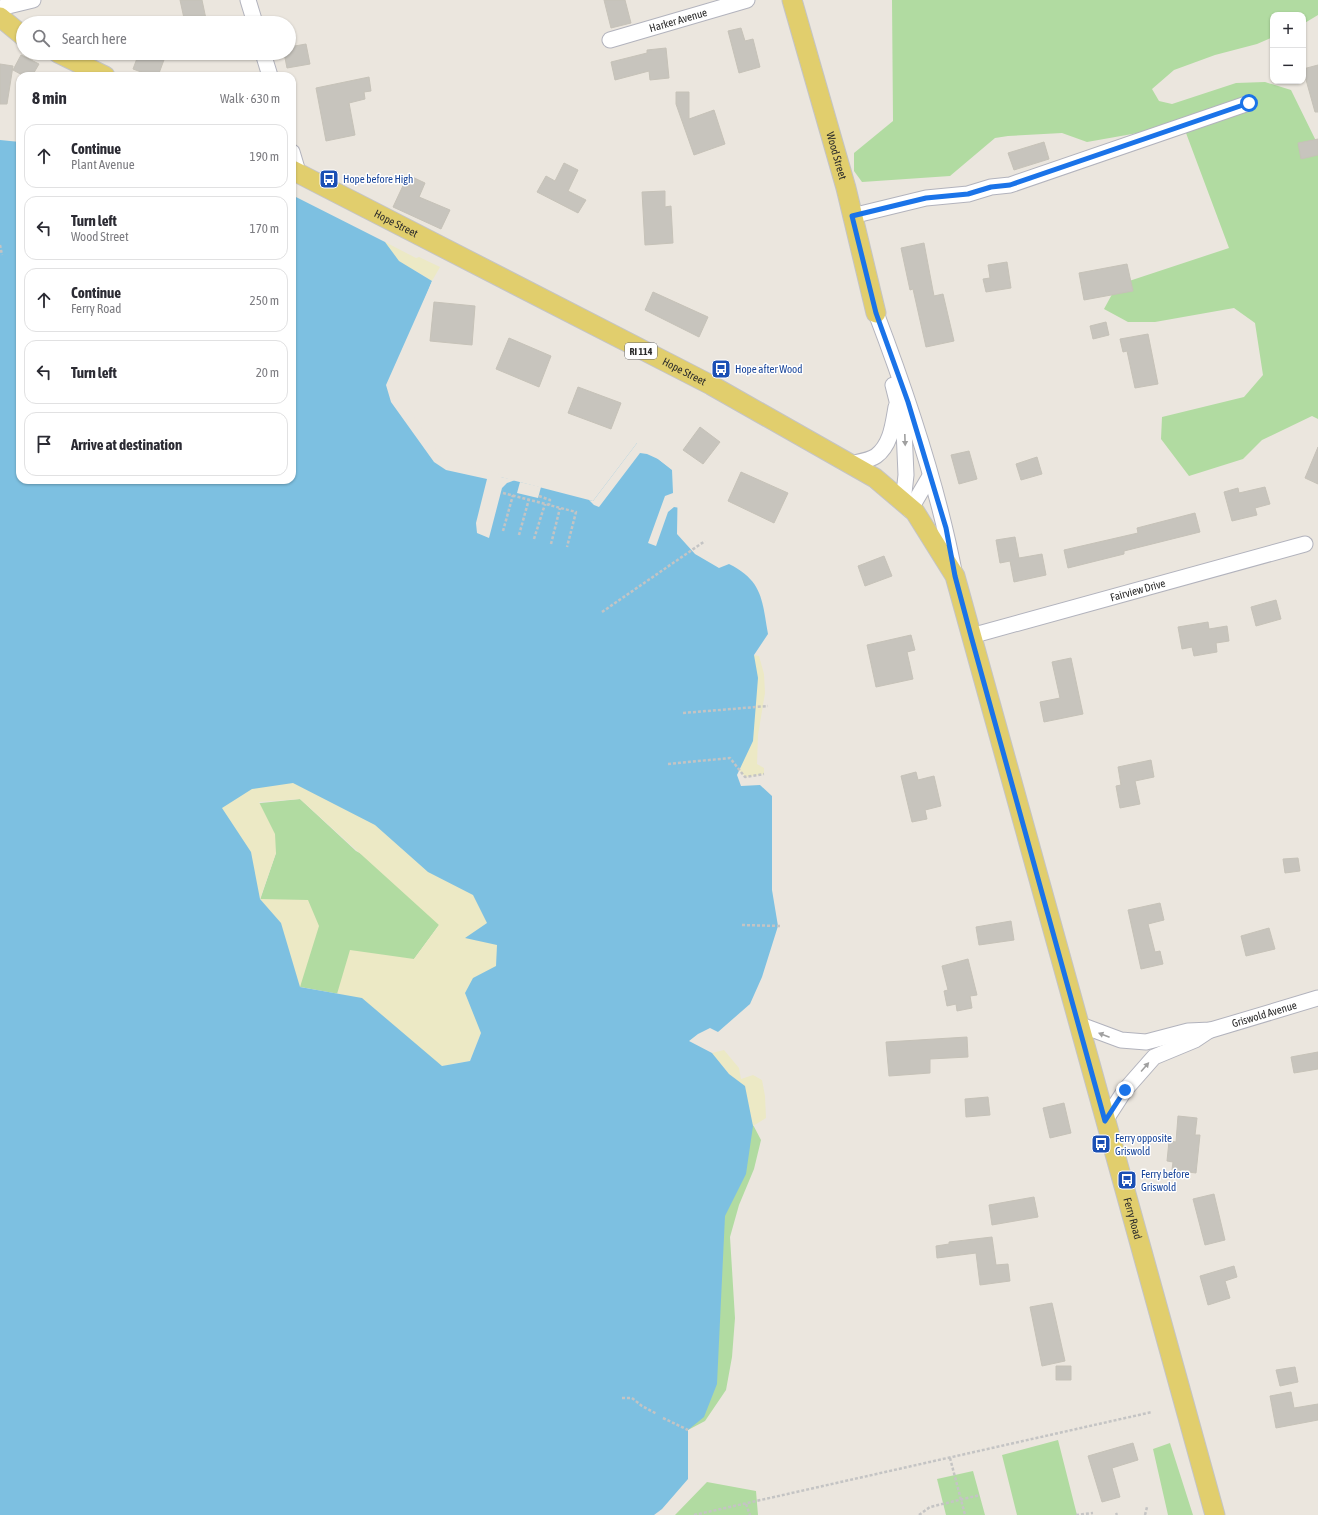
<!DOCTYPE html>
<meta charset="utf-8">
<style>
body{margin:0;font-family:"Asap Condensed",sans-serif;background:#f7f7f7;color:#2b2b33}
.controls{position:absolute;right:12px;top:12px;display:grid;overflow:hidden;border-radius:8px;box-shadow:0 1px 3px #0004}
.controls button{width:36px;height:36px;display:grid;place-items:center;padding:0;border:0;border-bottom:1px solid #e1e1e2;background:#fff;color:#2b2b33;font:20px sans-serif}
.stop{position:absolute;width:12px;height:12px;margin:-9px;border:3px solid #1a73e8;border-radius:50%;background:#fff}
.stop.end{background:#1a73e8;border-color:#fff;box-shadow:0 1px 4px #0008}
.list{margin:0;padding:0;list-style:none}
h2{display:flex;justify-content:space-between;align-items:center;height:52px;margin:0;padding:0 16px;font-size:17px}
h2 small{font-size:13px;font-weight:400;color:#7c7c81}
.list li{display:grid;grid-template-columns:26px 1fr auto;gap:12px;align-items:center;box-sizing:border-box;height:64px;margin:0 8px 8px;padding:0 8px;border:1px solid #e1e1e2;border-radius:12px}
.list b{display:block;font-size:15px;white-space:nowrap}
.list p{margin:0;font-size:13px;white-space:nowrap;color:#7c7c81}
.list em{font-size:13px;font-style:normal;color:#7c7c81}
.icon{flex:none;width:22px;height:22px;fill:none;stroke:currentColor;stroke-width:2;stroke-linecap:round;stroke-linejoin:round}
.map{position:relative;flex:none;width:1318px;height:1515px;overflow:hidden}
.search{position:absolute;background:#fff;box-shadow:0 1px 3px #0004;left:16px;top:16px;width:280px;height:44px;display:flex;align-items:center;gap:10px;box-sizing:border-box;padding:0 14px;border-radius:22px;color:#7c7c81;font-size:15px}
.panel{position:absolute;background:#fff;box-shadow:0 1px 3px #0004;left:16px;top:72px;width:280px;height:412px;border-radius:12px}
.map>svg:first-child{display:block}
</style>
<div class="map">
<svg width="1318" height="1515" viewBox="0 0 1318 1515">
<rect width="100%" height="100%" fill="#ebe6de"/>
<path fill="#b1dba1" d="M892,0H1318V15L1303,24V15H1273V37L1257,44L1215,55L1174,70L1152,89L1159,101L1172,104L1236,83L1265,82L1291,90L1318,145V419L1312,416L1262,440L1243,459L1189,476L1161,439L1162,417L1244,397L1263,375L1255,323L1234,308L1155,322H1128L1104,309L1117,285L1229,248L1183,125L1087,142L1062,133L1008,136L995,138L950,176L862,182L854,171V153L893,121Z
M300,799L356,851L428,889L439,925L414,959L362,998L300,987L308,900H260L276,853L233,806Z
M750,1119L761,1140L754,1169L739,1205L730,1237L735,1318L732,1357L726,1390L705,1421L688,1430L714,1246Z
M1058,1440L1077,1515H1017L1002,1455Z
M1170,1443L1193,1515H1168L1153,1449Z
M973,1471L985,1515H946L937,1479Z
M707,1482L756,1491L758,1515H675Z"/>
<path fill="#ece9c5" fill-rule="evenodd" d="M385,242L416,258L419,257L440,267L432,281L416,271L383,257Z
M754,655L759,656L764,674L765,693L758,735L757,764L764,768V774L745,777L740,771Z
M178,757L309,763L522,906L481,1033L470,1061L442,1066L290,996ZM300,799L439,925L414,959L350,950L337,994L300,987L319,926L308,900L260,899L276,853L275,834L259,802Z
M724,1050L739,1068L741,1079L753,1075L762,1080L765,1096L766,1118L753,1126L729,1074L712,1053Z"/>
<path fill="#7dc0e1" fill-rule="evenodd" d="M0,140L20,142V480H292V195L385,242L399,261L432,281L390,386L442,462L593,501L637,443L678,474L677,534L695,554L719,568L729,564C763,581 762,600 768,634L754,655L758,678L753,741L737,775L741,786L760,785L772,796V890L778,926L762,977L750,1004L718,1032L710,1028L698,1034L689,1041L712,1053L729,1074L745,1086L753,1126L746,1174L725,1216L717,1384L704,1417L688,1430V1479L662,1509L654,1515H0ZM293,783L375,825L428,872L473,895L487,923L465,938L497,945L496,966L473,978L465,993L481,1033L470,1061L442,1066L362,998L300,987L281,923L260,899L251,852L222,808L252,789Z"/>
<path fill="#ebe6de" d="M433,279L434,281L392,386L444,460L496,473L501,475V477L515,480L507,483L502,488L489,538L477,533L476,523L487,479L446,470L434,462L391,402L386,385Z
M640,442L674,464L680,474V508L674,507L668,512L656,546L648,543L665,496L673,493L672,470L658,459L647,454L640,453L599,507L594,505L589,500L593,501L637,443Z
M520,482L541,487L538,498L517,493Z"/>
<path fill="#c7c4bd" stroke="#c6c2b8" d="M180,0H202L206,19L185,23Z
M604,0H625L631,23L611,28Z
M741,28L745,41L753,39L760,67L739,73L728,31Z
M306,44L310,64L287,68L284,53H289V47Z
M666,48L669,78L650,80L649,71L615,80L611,62L647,53V50Z
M139,53H155L165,57L158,76H152L133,69Z
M21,55L39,64L32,76H24L13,70Z
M0,64L13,66L7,104H0Z
M1318,65V112H1315L1303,69Z
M369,77L371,91L364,92L365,99L349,103L355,135L326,141L316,88Z
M676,92H689V119L714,110L725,144L694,155L676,104Z
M1318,139V155L1301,159L1298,143Z
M1044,142L1049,159L1014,170L1008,153Z
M564,163L578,170L568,191L586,200L578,213L537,192L546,176L555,181Z
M408,175L425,183L419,197L450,210L441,229L393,207Z
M665,191V207L671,206L673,243L645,245L642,192Z
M924,243L934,296L943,294L954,341L926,347L913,289L910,290L901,248Z
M1007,262L1011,288L986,292L983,279L990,278L988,265Z
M1127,264L1133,291L1084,300L1079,273Z
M653,292L708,317L699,337L645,310Z
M434,302L475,306L472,345L430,341Z
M1106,322L1109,335L1093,339L1090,326Z
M1148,334L1158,384L1135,388L1127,351L1123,352L1120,339Z
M509,338L551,356L539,387L496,369Z
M578,387L621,403L611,429L568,413Z
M700,427L720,442L703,464L683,450Z
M1318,447V484L1305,478Z
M969,451L977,479L959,484L951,455Z
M1037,457L1042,474L1021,480L1016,464Z
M741,472L788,493L774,523L728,501Z
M1265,487L1270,504L1255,508L1257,515L1232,521L1224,492L1238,488L1239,493Z
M1195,513L1200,532L1124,551V554L1068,568L1064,550L1138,533L1137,528Z
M1015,537L1019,558L1042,554L1046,575L1014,582L1010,561L1000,563L996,540Z
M884,556L892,576L865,586L858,566Z
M1276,600L1281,619L1256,626L1251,607Z
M1208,622L1209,629L1227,626L1229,641L1216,643L1217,652L1194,656L1192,647L1182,649L1178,627Z
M911,635L915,650L907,652L913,679L876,687L867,645Z
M1071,658L1083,714L1044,722L1040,702L1060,698L1052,662Z
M1151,760L1154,777L1135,781L1140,804L1120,808L1116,786L1121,785L1118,767Z
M916,772L918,780L934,776L941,806L925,810L927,819L912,822L901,776Z
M1298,858L1300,871L1285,873L1283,859Z
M1160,903L1164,920L1148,924L1155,952L1160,951L1163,964L1141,969L1128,910Z
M1011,921L1014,940L979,945L976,927Z
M1269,928L1275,949L1246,956L1241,936Z
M968,959L977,995L970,996L972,1008L957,1011L956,1004L947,1006L944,991L948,990L942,966Z
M967,1037L968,1057L930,1059V1073L889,1076L886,1042Z
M1318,1052V1069L1294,1073L1291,1057Z
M988,1097L990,1115L966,1117L965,1099Z
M1064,1103L1071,1133L1050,1138L1043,1108Z
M1178,1116L1197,1118L1195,1135H1200L1196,1173L1172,1170L1173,1162L1167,1161L1169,1141L1176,1142Z
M1214,1194L1225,1240L1205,1245L1193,1199Z
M1034,1197L1038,1217L992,1225L989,1205Z
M992,1237L996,1265L1008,1264L1010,1281L980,1285L976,1253L937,1258L936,1246L949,1244V1242Z
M1234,1266L1237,1277L1225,1281L1230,1298L1208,1305L1200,1276Z
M1052,1303L1065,1361L1042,1366L1030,1307Z
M1056,1366H1071V1380H1056Z
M1295,1367L1298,1382L1280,1386L1276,1370Z
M1291,1392L1294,1408L1318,1404V1420L1276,1428L1270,1396Z
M1133,1443L1138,1460L1112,1468L1120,1497L1102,1502L1088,1456Z"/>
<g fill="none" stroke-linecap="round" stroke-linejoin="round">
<defs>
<g id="minor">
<path d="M248,0L255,23"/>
<path d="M0,8L33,0"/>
<path id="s1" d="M610,40L747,0"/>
<path d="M263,53L270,76"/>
<path d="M292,152L298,172"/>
<path d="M852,216L926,198L968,194L991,187L1010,185L1249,103"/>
<path d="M876,313C908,397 937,483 954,571"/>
<path d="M893,385L904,429L906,475L903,502"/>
<path d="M849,464C857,462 869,461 876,456C891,445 893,424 896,407"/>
<path d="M910,510L930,476"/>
<path id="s2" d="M971,636L1305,544"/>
<path id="s3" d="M1078,1024L1121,1040L1146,1042L1188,1031L1211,1030L1318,998"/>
<path d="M1105,1121L1125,1090L1154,1057L1195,1040L1210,1030"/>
</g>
<g id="major">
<path id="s4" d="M792,0L846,188L876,313"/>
<path d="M0,17L23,36"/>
<path d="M58,53L105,76"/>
<path id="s5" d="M292,170L711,385L875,478L915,512L955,576L1215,1515"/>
</g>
</defs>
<use href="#minor" stroke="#b2b3bd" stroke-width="17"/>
<use href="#major" stroke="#c4c4c4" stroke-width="21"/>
<path stroke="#c4c4c4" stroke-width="2.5" stroke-dasharray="3 2" stroke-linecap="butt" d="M0,245L2,255
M503,493L576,512L567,547
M539,496L550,500L549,505
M503,531L513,495
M519,535L529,499
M534,539L545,504
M551,544L560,508
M602,612L705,541
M683,713L768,706
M668,764L730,758L745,777L764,774
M742,925L781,926
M622,1398H632L642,1406L657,1414
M663,1418L688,1430
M950,1458L965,1515
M746,1504L750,1515
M1116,1513L1117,1515
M694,1515L1152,1412
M919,1515L930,1507L980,1495
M1076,1515L1093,1513
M1145,1515L1147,1507"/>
<use href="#minor" stroke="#fff" stroke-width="15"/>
<use href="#major" stroke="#e1ce6d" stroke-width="19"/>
</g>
<defs><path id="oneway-solid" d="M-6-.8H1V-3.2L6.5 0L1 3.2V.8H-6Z"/></defs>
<g fill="#a0a0a0">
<use href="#oneway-solid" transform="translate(905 440) rotate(88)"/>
<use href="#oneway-solid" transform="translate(1104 1035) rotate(-159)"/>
<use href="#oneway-solid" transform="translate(1145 1067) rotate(-49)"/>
</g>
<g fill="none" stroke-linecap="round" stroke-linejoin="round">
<path stroke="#1a73e8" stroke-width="5" d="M1125,1090L1105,1121L971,636L955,576L946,528L908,402L876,313L852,216L926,198L968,194L991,187L1010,185L1249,103"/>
</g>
<defs>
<symbol id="bus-square" viewBox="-11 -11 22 22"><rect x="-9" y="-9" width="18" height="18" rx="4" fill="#1a4fb4" stroke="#fff"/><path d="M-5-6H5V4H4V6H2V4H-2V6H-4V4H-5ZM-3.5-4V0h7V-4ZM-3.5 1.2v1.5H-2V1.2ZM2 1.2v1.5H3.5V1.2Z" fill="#fff"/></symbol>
</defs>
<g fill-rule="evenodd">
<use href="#bus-square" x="318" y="168" width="22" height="22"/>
<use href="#bus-square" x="710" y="358" width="22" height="22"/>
<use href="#bus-square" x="1090" y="1133" width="22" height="22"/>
<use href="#bus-square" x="1116" y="1169" width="22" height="22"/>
</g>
<g text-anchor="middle" stroke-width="3" stroke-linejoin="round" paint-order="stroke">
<rect fill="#fff" stroke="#6b6b6b" stroke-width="1" x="625" y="343" width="32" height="16" rx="3"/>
<g font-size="10" font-weight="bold" fill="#2b2b2b">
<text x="641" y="355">RI 114</text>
</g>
<g font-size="11" fill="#2b2b2b" stroke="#fff">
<text dy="4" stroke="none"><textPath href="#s1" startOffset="71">Harker Avenue</textPath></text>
<text dy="4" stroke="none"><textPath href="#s4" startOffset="162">Wood Street</textPath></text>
<text dy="4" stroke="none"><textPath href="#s5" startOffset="117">Hope Street</textPath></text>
<text dy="4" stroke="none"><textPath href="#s5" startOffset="441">Hope Street</textPath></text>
<text dy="4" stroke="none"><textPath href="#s2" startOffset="173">Fairview Drive</textPath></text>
<text dy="4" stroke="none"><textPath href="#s3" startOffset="193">Griswold Avenue</textPath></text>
<text dy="4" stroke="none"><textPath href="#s5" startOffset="1454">Ferry Road</textPath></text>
</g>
<g font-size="11" fill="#164399" stroke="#fff" text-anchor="start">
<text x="343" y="183">Hope before High</text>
<text x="735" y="373">Hope after Wood</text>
<text x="1115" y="1142">Ferry opposite<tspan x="1115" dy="13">Griswold</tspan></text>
<text x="1141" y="1178">Ferry before<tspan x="1141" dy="13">Griswold</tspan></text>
</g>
</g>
</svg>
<div class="controls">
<button>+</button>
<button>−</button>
</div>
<div class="stop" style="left:1249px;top:103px"></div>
<div class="stop end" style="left:1125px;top:1090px"></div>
<div class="search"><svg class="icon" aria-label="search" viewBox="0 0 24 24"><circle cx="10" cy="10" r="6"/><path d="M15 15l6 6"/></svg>Search here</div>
<section class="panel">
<h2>8 min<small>Walk · 630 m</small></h2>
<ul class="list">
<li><svg class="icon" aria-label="ahead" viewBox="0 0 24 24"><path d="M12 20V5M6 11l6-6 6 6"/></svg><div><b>Continue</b><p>Plant Avenue</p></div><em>190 m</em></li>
<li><svg class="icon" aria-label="left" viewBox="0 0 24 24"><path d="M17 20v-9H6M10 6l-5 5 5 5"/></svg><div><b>Turn left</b><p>Wood Street</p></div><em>170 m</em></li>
<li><svg class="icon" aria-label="ahead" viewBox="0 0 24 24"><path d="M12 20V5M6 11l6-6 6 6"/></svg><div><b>Continue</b><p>Ferry Road</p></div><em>250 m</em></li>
<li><svg class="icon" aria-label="left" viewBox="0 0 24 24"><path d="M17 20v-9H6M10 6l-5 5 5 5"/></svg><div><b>Turn left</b></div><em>20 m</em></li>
<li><svg class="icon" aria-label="arrive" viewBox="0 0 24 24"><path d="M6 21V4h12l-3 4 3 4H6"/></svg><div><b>Arrive at destination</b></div></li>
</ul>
</section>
</div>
